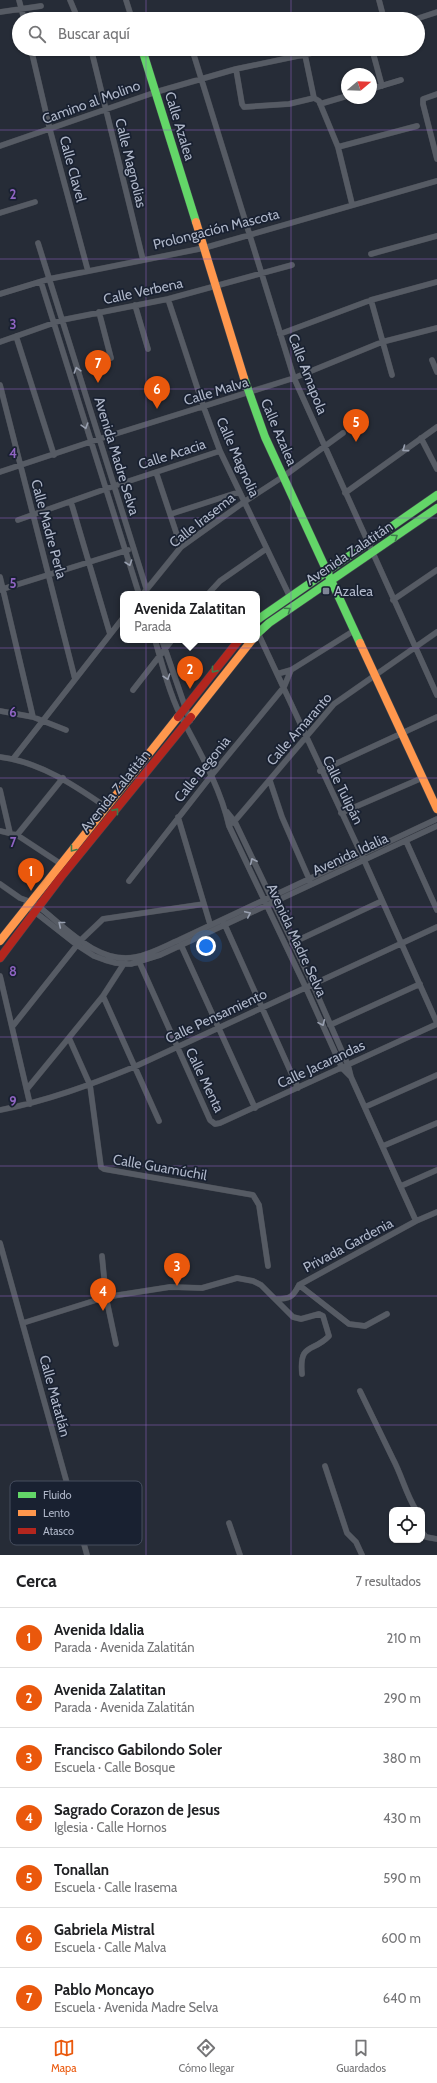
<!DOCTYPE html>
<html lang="es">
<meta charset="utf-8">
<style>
body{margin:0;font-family:Cabin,sans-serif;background:#f6f6f6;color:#202124}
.controls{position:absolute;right:12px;bottom:12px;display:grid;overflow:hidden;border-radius:8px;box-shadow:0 1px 3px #0004}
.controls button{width:36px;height:36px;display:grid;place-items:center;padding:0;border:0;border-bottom:1px solid #e0e0e0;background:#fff;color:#202124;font:20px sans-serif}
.compass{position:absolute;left:341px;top:68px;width:36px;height:36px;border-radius:50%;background:#fff;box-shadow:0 1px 3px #0004;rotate:71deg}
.you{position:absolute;left:206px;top:946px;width:14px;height:14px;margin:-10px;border:3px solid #fff;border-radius:50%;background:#1a73e8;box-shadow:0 0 0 6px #1a73e833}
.badge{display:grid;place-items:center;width:26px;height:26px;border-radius:50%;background:#ea580c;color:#fff;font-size:13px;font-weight:700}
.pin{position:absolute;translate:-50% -33px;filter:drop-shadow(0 1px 2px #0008)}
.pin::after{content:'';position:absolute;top:21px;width:14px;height:12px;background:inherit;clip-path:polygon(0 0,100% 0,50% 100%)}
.popup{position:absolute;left:120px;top:591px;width:140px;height:52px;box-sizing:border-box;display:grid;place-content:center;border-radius:8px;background:#fff;filter:drop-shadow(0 1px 3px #0005);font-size:13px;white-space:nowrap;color:#757577}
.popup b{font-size:15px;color:#202124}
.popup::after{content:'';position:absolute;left:50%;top:100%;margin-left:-8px;border:8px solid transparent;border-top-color:#fff}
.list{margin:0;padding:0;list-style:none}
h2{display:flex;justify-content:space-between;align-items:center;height:52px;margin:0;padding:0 16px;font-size:17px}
h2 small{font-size:13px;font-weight:400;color:#757577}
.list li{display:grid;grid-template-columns:26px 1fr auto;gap:12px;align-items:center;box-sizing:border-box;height:60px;padding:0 16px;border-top:1px solid #e0e0e0}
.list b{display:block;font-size:15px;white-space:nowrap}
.list p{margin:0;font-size:13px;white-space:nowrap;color:#757577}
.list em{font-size:13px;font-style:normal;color:#757577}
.icon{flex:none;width:22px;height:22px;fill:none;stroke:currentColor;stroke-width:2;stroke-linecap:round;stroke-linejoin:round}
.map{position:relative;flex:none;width:437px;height:1555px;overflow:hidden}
.search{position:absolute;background:#fff;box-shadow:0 1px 3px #0004;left:12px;right:12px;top:12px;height:44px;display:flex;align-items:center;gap:10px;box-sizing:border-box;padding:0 14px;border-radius:22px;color:#757577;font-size:15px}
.sheet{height:472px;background:#fff}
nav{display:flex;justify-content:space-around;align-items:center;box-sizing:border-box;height:56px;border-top:1px solid #e0e0e0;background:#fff;font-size:11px;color:#757577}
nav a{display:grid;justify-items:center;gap:2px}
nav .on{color:#ea580c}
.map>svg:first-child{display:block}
</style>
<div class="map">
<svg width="437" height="1555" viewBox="0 0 437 1555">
<rect width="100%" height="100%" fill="#262c37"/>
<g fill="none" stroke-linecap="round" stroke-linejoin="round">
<defs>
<path id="street" d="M19,0L24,19
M70,0L78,19
M126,0L132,19
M379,0L384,19
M0,12L41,6
M416,19L437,12
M31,49L50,130L88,271
M91,49L143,260
M192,49L294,378L437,695
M372,49L382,86
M305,55L314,98L319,101L338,147L352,204
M236,69L242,104L244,107L289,104L314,98
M371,89L401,80
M437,94L423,99V104L437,159
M320,104L347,96
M0,146L156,92L236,69L331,49
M338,147L417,126
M0,213L35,202
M38,243L148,594
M371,254L437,236
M41,282L139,594
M0,294L49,279L204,248L437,181
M168,299L204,408L220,451L290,597
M371,300L392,375
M135,305L148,349
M99,312L111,358
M280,334L371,300L437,282
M16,336L54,455
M0,342L62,320L168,299L292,265
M432,360L437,372
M0,385L75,679
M421,438L437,469
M0,472L99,439L294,378L382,342L437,328
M156,472L181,547
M345,493L437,427
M71,502L110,634
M171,514L239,492
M18,520L114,486L220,451
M0,577L33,717
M0,590L128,550
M143,594L181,547L244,502L284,476L343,433
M208,594L220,581L266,549
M393,600L437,570
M258,633L364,860L437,1023
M155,640C163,667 171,700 185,724C202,756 221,790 229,826L306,988L342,1068L351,1077
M162,640L190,721
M277,674L291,670
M133,690L172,640
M0,711L33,717L66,730
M0,757C40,762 74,785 106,807
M13,759L123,618
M320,771L437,717
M270,781L282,817L310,881
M0,790L10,833
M227,812L235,822L313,985L348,1065L351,1077L416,1221
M341,813L422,778
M178,817L210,924
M233,823L334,704L437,632
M0,831L17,835L61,864
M17,835L63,778
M406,841L437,910
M129,881L211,776L284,687L291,670L355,630
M0,884L20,898L31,902L38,906C65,927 98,965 136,957C151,954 165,946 179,940L437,819
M26,905L77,945L94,956L105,960L116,963L131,964L160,955L437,826
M224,923L298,1088
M292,943L382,901
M181,945L255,1108
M138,959L210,1120L215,1124L220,1123L437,1024
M0,976L30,1104
M103,996L159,1121
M330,1025L420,984
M12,1027L81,940L103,919L204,904
M69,1038L90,1085L101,1167L104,1169L253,1195L259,1205L268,1266
M27,1089L103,996L125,962
M365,1107L437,1075
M0,1110C47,1101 90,1085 134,1067L437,927
M383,1146L437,1123
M401,1186L437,1170
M0,1243L87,1555
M102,1256L106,1297L116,1344
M276,1299C290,1299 293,1297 299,1285
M387,1314L365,1326L349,1324L299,1285L416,1221L437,1212
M23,1323L106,1297L170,1287L202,1288L237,1278L253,1281L261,1285L293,1317L301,1319L319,1314L323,1316L329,1336C313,1353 299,1342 302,1374
M360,1391C371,1414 382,1436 393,1459C402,1476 406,1494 416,1510
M325,1466L347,1533L356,1542L362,1555
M422,1521V1526
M229,1523L240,1555
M422,1532L426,1537L437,1539"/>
<path id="fast" d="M142,49L196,222
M244,378L265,437L360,643
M257,620L437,495
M257,634L269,623L437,508"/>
<path id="slow" d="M196,222L244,378
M360,643L437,809
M191,717L252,640
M0,941L178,717"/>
<path id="jam" d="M178,717L239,640
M0,958L61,877L191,717"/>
</defs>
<use href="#street" stroke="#43474f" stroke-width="6"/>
<use href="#fast" stroke="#43474f" stroke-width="9"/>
<use href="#slow" stroke="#43474f" stroke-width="9"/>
<use href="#jam" stroke="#43474f" stroke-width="9"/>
<use href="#street" stroke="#565b64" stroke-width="5.5"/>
<use href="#fast" stroke="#63d668" stroke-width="8"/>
<use href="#slow" stroke="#ff974d" stroke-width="8"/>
<use href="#jam" stroke="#b3261e" stroke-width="8"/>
</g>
<defs><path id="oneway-chevron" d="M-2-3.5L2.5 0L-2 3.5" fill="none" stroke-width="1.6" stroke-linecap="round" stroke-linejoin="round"/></defs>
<g stroke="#99a0b0">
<use href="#oneway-chevron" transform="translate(77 370) rotate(-107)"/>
<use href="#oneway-chevron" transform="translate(85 426) rotate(73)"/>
<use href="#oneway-chevron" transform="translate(405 449) rotate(144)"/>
<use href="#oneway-chevron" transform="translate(129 563) rotate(71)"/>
<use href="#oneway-chevron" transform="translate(167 677) rotate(71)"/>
<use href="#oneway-chevron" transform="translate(253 861) rotate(-115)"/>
<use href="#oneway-chevron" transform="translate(248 914) rotate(-25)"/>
<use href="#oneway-chevron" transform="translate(61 924) rotate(-141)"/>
<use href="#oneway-chevron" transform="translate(322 1023) rotate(66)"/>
</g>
<g stroke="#3e7c4c">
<use href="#oneway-chevron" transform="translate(395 537) rotate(-35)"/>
<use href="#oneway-chevron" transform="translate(288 610) rotate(-35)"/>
<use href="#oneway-chevron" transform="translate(214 670) rotate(129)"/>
<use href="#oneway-chevron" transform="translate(116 811) rotate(-51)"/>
<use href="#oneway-chevron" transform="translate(73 849) rotate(128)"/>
</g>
<path fill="none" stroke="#9064c3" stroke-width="1" stroke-opacity="0.55" d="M146,0V19M291,0V19M146,49V1555M291,49V1555M0,130H437M0,259H437M0,389H437M0,518H437M0,648H437M0,778H437M0,907H437M0,1037H437M0,1166H437M0,1296H437M0,1425H437"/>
<rect fill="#7f8696" stroke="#192131" stroke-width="1.5" x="322" y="587" width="8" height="8" rx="2"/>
<g text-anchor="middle" stroke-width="3.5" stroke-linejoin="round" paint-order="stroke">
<g font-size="14" fill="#afb7c9" stroke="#192131">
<text transform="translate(91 102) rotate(-20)" y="5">Camino al Molino</text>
<text transform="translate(180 126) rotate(73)" y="5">Calle Azalea</text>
<text transform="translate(131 163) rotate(76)" y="5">Calle Magnolias</text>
<text transform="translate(73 169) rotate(75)" y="5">Calle Clavel</text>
<text transform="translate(216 229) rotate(-14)" y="5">Prolongación Mascota</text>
<text transform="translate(143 291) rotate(-12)" y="5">Calle Verbena</text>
<text transform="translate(308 374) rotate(69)" y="5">Calle Amapola</text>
<text transform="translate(216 391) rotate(-17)" y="5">Calle Malva</text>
<text transform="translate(279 432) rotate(67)" y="5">Calle Azalea</text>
<text transform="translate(172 454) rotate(-18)" y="5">Calle Acacia</text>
<text transform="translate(117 456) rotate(73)" y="5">Avenida Madre Selva</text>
<text transform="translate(238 457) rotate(66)" y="5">Calle Magnolia</text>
<text transform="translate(202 520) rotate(-38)" y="5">Calle Irasema</text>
<text transform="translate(49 529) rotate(75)" y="5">Calle Madre Perla</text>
<text transform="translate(349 553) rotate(-34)" y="5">Avenida Zalatitán</text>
<text transform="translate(299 729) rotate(-49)" y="5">Calle Amaranto</text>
<text transform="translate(202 769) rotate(-51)" y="5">Calle Begonia</text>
<text transform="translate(343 790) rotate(64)" y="5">Calle Tulipán</text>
<text transform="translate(115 791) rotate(-51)" y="5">Avenida Zalatitán</text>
<text transform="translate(350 854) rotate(-25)" y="5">Avenida Idalia</text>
<text transform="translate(297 940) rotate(65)" y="5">Avenida Madre Selva</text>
<text transform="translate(216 1016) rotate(-25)" y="5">Calle Pensamiento</text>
<text transform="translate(321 1064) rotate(-25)" y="5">Calle Jacarandas</text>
<text transform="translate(205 1080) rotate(64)" y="5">Calle Menta</text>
<text transform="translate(160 1167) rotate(10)" y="5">Calle Guamúchil</text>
<text transform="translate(348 1245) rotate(-28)" y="5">Privada Gardenia</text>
<text transform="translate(55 1396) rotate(75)" y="5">Calle Matatlán</text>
</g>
<g font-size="14" fill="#afb7c9" stroke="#192131" text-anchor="start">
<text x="334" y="596">Azalea</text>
</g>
</g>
<rect x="10" y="1481" width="132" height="64" rx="6" fill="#192131" stroke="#464e5f" stroke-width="1"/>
<rect x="18" y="1492" width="18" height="6" fill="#63d668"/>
<rect x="18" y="1510" width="18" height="6" fill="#ff974d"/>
<rect x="18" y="1528" width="18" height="6" fill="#b3261e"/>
<g font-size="11" fill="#afb7c9">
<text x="43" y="1499">Fluido</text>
<text x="43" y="1517">Lento</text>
<text x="43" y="1535">Atasco</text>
</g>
<g font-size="13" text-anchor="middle" font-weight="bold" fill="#9064c3" stroke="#192131" stroke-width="3.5" stroke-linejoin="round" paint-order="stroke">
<text x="13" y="199">2</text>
<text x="13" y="329">3</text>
<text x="13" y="458">4</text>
<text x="13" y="588">5</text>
<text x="13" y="717">6</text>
<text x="13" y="847">7</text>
<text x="13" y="976">8</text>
<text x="13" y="1106">9</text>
</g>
</svg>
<div class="controls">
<button><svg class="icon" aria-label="locate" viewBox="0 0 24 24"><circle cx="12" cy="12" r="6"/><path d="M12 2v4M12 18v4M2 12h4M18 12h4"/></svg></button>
</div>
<svg class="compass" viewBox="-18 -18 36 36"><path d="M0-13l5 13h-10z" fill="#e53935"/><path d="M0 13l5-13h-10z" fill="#757577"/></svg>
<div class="you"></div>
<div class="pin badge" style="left:31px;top:891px">1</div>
<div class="pin badge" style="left:190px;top:689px">2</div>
<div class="popup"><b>Avenida Zalatitan</b>Parada</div>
<div class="pin badge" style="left:177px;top:1286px">3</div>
<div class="pin badge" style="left:103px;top:1311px">4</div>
<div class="pin badge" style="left:356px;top:442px">5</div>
<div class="pin badge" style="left:157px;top:409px">6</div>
<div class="pin badge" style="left:98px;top:383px">7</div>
<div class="search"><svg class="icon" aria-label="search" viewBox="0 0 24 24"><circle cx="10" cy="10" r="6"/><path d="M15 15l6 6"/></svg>Buscar aquí</div>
</div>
<section class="sheet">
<h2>Cerca<small>7 resultados</small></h2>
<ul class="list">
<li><span class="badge">1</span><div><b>Avenida Idalia</b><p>Parada · Avenida Zalatitán</p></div><em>210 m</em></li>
<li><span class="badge">2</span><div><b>Avenida Zalatitan</b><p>Parada · Avenida Zalatitán</p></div><em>290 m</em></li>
<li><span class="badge">3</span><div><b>Francisco Gabilondo Soler</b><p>Escuela · Calle Bosque</p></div><em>380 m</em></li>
<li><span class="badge">4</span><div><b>Sagrado Corazon de Jesus</b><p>Iglesia · Calle Hornos</p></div><em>430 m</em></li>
<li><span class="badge">5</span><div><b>Tonallan</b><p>Escuela · Calle Irasema</p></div><em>590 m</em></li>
<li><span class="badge">6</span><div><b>Gabriela Mistral</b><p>Escuela · Calle Malva</p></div><em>600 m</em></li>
<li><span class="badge">7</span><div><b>Pablo Moncayo</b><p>Escuela · Avenida Madre Selva</p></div><em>640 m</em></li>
</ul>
</section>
<nav>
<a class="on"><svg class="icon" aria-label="map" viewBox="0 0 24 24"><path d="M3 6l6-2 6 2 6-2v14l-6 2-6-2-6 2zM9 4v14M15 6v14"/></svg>Mapa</a>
<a><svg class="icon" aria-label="directions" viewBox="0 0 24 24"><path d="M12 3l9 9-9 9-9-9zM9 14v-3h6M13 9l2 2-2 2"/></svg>Cómo llegar</a>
<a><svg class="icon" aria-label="saved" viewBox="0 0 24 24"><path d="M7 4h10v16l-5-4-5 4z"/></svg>Guardados</a>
</nav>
